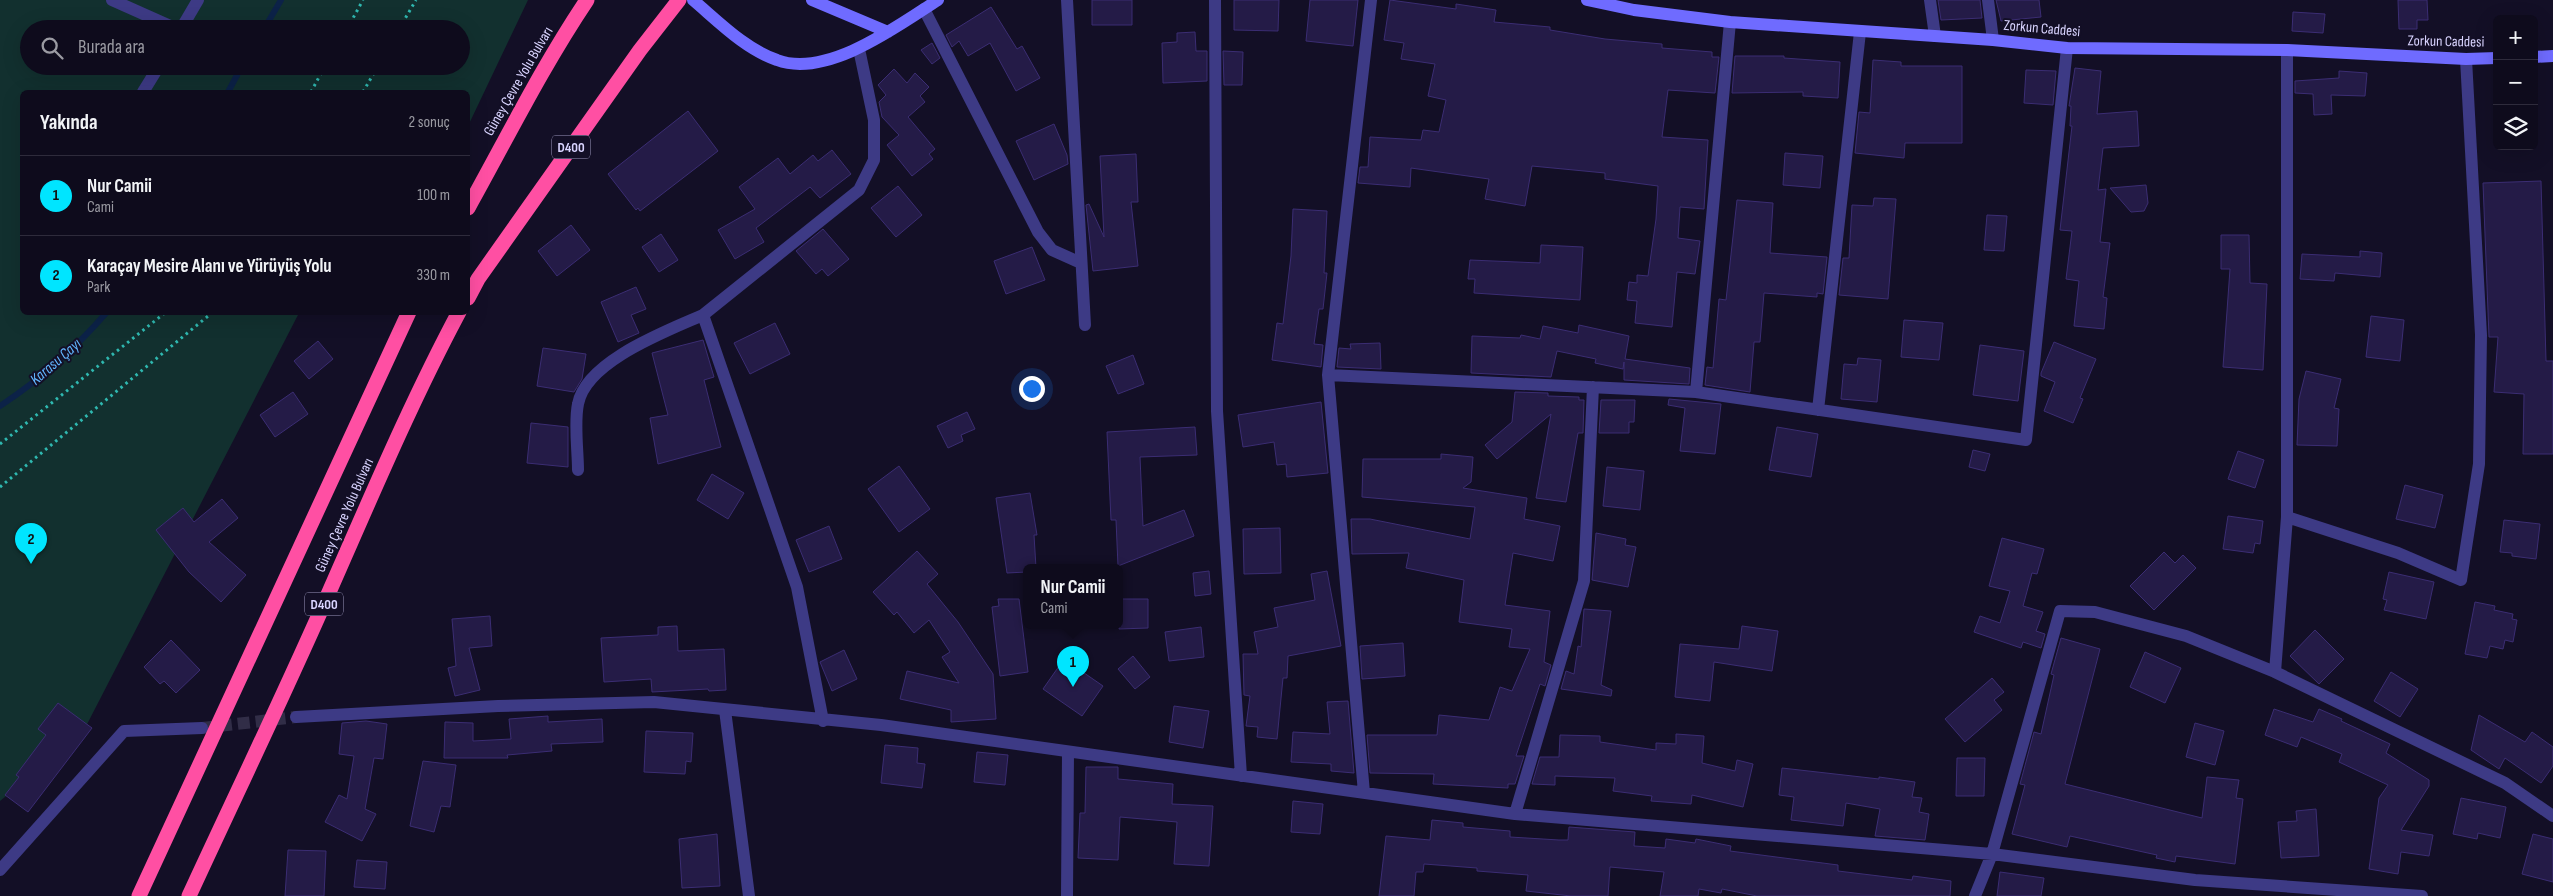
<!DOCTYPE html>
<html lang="tr">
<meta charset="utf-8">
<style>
body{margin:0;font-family:"Sofia Sans Condensed",sans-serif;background:#1c1929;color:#f1f3f6}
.controls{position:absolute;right:15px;top:15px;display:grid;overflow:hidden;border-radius:8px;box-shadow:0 5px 20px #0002}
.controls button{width:45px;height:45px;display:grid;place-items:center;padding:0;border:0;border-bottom:1px solid #2e2b3b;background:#0e0b1c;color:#f1f3f6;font:25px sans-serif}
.you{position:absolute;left:1031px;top:388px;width:18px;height:18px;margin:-12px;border:4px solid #fff;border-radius:50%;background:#1a73e8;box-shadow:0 0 0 8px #1a73e833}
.badge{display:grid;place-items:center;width:32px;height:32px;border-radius:50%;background:#00e5ff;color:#111;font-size:16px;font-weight:700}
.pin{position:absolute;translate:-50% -41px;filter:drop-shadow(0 1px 2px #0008)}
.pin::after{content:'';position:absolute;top:26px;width:18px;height:15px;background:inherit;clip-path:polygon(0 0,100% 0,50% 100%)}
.popup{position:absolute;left:1023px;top:564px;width:100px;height:65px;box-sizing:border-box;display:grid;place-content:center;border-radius:8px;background:#0e0b1c;filter:drop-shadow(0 1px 4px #0005);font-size:16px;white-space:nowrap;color:#9b9ba3}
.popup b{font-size:19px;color:#f1f3f6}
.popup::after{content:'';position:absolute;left:50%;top:100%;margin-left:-10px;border:10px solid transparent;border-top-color:#0e0b1c}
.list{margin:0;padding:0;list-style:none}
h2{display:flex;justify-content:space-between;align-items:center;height:65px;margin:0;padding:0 20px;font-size:21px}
h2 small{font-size:16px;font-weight:400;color:#9b9ba3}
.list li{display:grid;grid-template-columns:32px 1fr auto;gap:15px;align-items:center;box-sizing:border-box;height:80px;padding:0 20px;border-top:1px solid #2e2b3b}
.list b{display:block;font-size:19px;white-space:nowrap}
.list p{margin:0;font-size:16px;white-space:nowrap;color:#9b9ba3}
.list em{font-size:16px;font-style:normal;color:#9b9ba3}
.icon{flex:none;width:28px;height:28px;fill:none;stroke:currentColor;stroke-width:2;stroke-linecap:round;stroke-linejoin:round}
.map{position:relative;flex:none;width:2553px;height:896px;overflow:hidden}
.search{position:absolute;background:#0e0b1c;box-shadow:0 5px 20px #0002;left:20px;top:20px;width:450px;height:55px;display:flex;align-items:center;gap:12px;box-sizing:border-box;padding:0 18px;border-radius:28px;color:#9b9ba3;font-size:19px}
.panel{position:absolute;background:#0e0b1c;box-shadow:0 5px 20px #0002;left:20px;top:90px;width:450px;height:225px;border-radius:8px}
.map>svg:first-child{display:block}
</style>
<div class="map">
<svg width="2553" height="896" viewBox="0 0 2553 896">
<rect width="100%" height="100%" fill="#130f26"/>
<path fill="#12302f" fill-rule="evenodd" d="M0,0H528L468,126V92H22V312L299,313L82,734L0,801ZM29,29H461V66H29Z"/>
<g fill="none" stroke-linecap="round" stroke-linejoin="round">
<path stroke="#0c2248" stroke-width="6" d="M264,29L281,0
M228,92L242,66
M0,406C41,379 75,349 107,312"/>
</g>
<path fill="#241b47" stroke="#3b2d73" d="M1092,0H1132V25H1092Z
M1234,0H1279L1278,31L1234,30Z
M1310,0H1358L1353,46L1306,41Z
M1390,0L1456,9V4L1496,10L1494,22L1550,27V30L1605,39L1662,44V48L1712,52V57H1719L1715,93L1668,90L1662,137L1708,140L1704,209L1680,207L1678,238L1700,241L1695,274L1677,272L1672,327L1635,323L1637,301L1627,300L1629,282L1637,283V275L1648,276L1656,219L1658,186L1605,179V173L1532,166L1525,206L1485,199L1489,179L1411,168L1410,187L1358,183L1360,167H1368L1370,137L1421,140L1423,130L1439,132L1446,100L1428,96L1435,64L1401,59L1404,43L1384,40Z
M1938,0H1980L1982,18L1941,20Z
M1996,0H2039L2041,17L2001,21Z
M2398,0H2427L2428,20H2417V29H2399Z
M991,7L1017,49L1022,46L1040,78L1016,91L990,43L968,56L959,41L952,47L946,35Z
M2293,12L2325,14L2323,33L2292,31Z
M1195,32L1196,51H1207V81L1163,83L1162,43L1177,42V33Z
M932,43L940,58L932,64L921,50Z
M1223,51L1243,52L1242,85H1224Z
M1735,56H1784V58L1840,62L1838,98L1803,96V92L1732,93Z
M1873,60L1901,62V66H1962V143H1905L1904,158L1855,153L1859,112L1870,113Z
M2075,68L2101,71L2097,114L2137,111L2139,146L2103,148L2098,190L2106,189L2100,242L2110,243L2103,297L2107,298L2104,329L2074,326L2079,281L2066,279L2072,231L2060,230L2072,126H2070L2071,106H2069Z
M894,69L907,83L915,73L929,87L920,96L925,102L908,117L935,149L929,154L933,159L912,176L887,145L899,135L882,117L879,102L886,95L878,85Z
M2026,70L2056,71L2053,105L2024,103Z
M2339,71L2367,73L2365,96L2331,95L2332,114L2314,115L2313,94L2295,93V81L2339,78Z
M688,111L718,151L640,211L638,208L636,210L608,174Z
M1054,124L1067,155L1068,164L1034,180L1016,141Z
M832,150L851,174L820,198L810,187L756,228L764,242L735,259L718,230L755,209L739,187L778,158L790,174L813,155L818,161Z
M1785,153L1823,156L1820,188L1783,185Z
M1136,154L1138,202H1131L1138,266L1093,271L1086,205L1089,204L1104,237L1100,156Z
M2541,181L2546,361H2553V454H2523L2524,394L2494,392L2498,337H2489L2483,183Z
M2146,185L2148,203L2144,211L2131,212L2110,188Z
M898,186L922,215L896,237L871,208Z
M1874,198L1896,199L1888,299L1839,295L1843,258H1849L1852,205L1873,206Z
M1737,200L1773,203L1770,253L1827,257L1823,294L1817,293V297L1764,293L1760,342H1754L1750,392L1705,385L1707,367L1713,368L1719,299L1726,300Z
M1293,209L1327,211L1324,273H1327L1323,309H1319L1314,344L1323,345L1321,367L1272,360L1277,323L1283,324L1291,256Z
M1987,215L2007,216L2004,251L1984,250Z
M571,225L590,250L557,276L538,251Z
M823,229L849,259L828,276L822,269L816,274L796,251Z
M661,234L678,260L659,272L642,247Z
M2221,235H2249L2250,283L2267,284L2263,370L2223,367L2230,269H2221Z
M1541,245L1583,247L1580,300L1474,293L1475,279H1468L1470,260L1540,263Z
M1032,247L1045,280L1006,294L994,261Z
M2360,251L2382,253L2380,277L2335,273L2334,281L2300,279L2302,254L2360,257Z
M636,287L646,309L631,315L639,333L618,342L601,302Z
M2371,316L2404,320L2400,361L2366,357Z
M1904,320L1943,323L1939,360L1901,357Z
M775,323L790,354L750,374L734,343Z
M1579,325L1629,336L1625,359L1690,368L1689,384L1624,380V362L1623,369L1595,363L1596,359L1557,351L1551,377L1471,373L1472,336L1520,338L1521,335L1540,339L1543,326L1578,333Z
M703,340L714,377L704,380L721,447L658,464L650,418L668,415L652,353Z
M318,341L333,359L309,379L294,361Z
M2054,342L2096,359L2080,398L2083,399L2073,423L2044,411L2055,382L2041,376V373Z
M1380,343L1381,369L1337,367L1339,348L1351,349L1350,344Z
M1980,345L2024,351L2018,401L1973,395Z
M543,348L586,354L582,379L574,392L537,386Z
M1133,355L1144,384L1118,394L1106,366Z
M1858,358L1881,360L1877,402L1841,399L1844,364L1857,365Z
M2306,371L2341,379L2334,408L2339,409L2337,446L2297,445L2299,399Z
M293,392L308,414L275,437L260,415Z
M1515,392L1548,393V396L1579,397V400H1584L1583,433H1578L1566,502L1536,498L1551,414L1497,459L1485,445L1512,422Z
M1669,399L1721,404L1715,454L1680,451L1685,408L1668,405Z
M1601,400H1635L1634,422H1629V433H1599Z
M1321,402L1328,473L1287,477L1286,464L1277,465L1274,442L1243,447L1238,415Z
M967,412L975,429L961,435L963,441L948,448L937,426Z
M531,423L568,427V467L527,463Z
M1195,427L1197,455L1140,457L1143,526L1184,510L1194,536L1118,566L1116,520H1111L1107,432Z
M1777,427L1818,434L1811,477L1769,470Z
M1973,450L1990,454L1985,471L1969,467Z
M2238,451L2264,460L2255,488L2228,479Z
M1441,454L1473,457L1471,482L1463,488L1527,498L1524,519L1560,526L1553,561L1513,553L1505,605L1550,611L1544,662L1551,665L1545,686L1540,684L1516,756H1524L1515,784H1508V788L1433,784L1434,774L1370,773L1367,735H1437L1439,715L1489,720L1500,687L1512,691L1530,649L1509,647L1512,629L1459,622L1464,580L1406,568L1409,553L1352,554L1351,519H1370L1470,539L1475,507L1362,497L1363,459H1441Z
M899,466L930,509L899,532L868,489Z
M1607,467L1644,471L1640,510L1603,506Z
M712,474L744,493L728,519L697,500Z
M2405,485L2443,495L2435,528L2396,519Z
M1030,493L1037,535H1034L1036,568H1027V572L1007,573L996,498Z
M222,499L238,518L209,542L246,575L221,602L189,572L156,530L183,508L194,522Z
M2228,516L2263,521L2260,544L2255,543L2253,553L2223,549Z
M2504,520L2540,524L2536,559L2512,556V553L2500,552Z
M829,526L842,559L809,572L796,540Z
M1280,528L1281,573L1244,574L1243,529Z
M1596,533L1626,539L1625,545L1636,547L1628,587L1592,580Z
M2002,538L2044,549L2037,574L2032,573L2023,606L2043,612L2036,631L2045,634L2041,648L2023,642L2021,648L1974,632L1980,616L2000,623L2010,591L1989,586Z
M917,551L938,574L927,584L958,622L993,674L996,719L951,722V710L900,699L907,671L959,683L942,657L950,652L929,620L914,633L897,612L894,615L873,592Z
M2164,552L2175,563L2183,555L2196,568L2154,610L2130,586Z
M1209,571L1211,594L1195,596L1193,573Z
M1327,571L1341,646L1288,656L1287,678H1283L1277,739L1257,737L1258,727L1246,726L1250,696L1244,695L1243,654H1258L1254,632L1278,627L1274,608L1315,600L1311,574Z
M2389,572L2434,582L2426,619L2384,610L2387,600L2383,599Z
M998,599H1019L1028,672L1000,676L992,607L999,606Z
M1119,599H1148V628L1119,629Z
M2475,602L2495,606L2494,610L2513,614L2512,619L2517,620L2513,642L2505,640L2503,649L2490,646L2487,658L2465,654Z
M1584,609L1611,611L1601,685L1612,690L1611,696L1561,689L1566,671L1574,674L1578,646L1581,647Z
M490,616L492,646L469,648L480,690L455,696L448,668L456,666L452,619Z
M677,626L678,651L724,649L726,690L709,691L708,689L652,692L651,679L604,682L601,638L658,635V627Z
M1742,626L1778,631L1772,671L1714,662L1710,701L1675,697L1680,644L1739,649Z
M1201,627L1204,657L1169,661L1165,632Z
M2315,630L2344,659L2319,684L2290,656Z
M2061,638L2100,649L2065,784L2202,818L2207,777L2239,780L2236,798L2243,799L2235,864L2176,856L2175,862L2156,858L2157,855L2070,836L2067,847L2012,834L2025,785L2020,784L2034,732L2041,734L2054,675L2051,674Z
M171,640L200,670L176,693L164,681L160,684L144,667Z
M1403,643L1405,676L1362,679L1360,646Z
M844,650L857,679L832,691L820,662Z
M2145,652L2181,668L2165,703L2130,687Z
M1133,656L1150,677L1135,689L1118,669Z
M1064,659L1103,686L1082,716L1043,689Z
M2391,672L2418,689L2400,717L2374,701Z
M1992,678L2004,692L1994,700L2002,710L1965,742L1945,719Z
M1348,701L1354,773L1331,771V764L1291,762L1293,732L1330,734L1327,702Z
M58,703L92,728L28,812L5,795L19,777L16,775L46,735L38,729Z
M1174,706L1209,711L1203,748L1169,742Z
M2274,709L2313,722L2319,709L2342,719L2341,721L2390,744L2386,753L2429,780V786L2401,830L2433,835L2429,856L2401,852L2398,874L2369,869L2379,798L2388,785L2339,762L2342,754L2301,737L2297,747L2265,735Z
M2479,715L2525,742L2532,732L2553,747V766L2541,783L2505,758L2499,769L2471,750Z
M548,716V722L602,719L603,742L551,744L552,751L507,755L508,758H444L445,722L473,723V741L511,739L509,719Z
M366,721L387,724L383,759L374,758L365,809L376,814L362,841L325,822L339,795L347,799L354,756L339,754L342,723Z
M2195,723L2224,731L2215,765L2186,757Z
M646,731L693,733L691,762L686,761L685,774L644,772Z
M1676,734L1704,736L1702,763L1735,771L1737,760L1753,764L1743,807L1692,795L1691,804L1651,801L1652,796L1613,791L1615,778L1555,776V785L1532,784L1540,757H1559L1560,735L1600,736V742L1656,750V743L1676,744Z
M885,745L918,748L917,763L925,764L922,788L881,783Z
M977,752L1008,755L1005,785L974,782Z
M1957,758H1985L1984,796H1956Z
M423,761L456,765L450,807L441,806L434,832L410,826Z
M1086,767H1118V779L1173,784L1172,804L1213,806L1209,866L1174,864L1177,822L1120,817L1118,860L1078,858L1080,813H1085Z
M1782,768L1879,779V777L1915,782L1912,797L1922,798L1919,812L1929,814L1925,840L1875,836L1880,809L1846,803L1843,826L1791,820L1794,797L1779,795Z
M2461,798L2506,807L2500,838L2478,833L2477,839L2453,834Z
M1293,801L1323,804L1320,834L1291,832Z
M2316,809L2319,856L2281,858L2278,822L2297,821L2296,811Z
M1432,820L1463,823V827L1510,831V837L1559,840H1568L1569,827L1635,832L1634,846L1665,848L1666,839L1695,843L1696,839L1731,846L1730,851L1838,865V871L1912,880L1913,876L1951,881L1950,896H1757L1722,889L1721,893L1699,889L1698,896H1660L1664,872L1610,867L1608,896H1571L1526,891L1528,875L1477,871V868L1424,864L1423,872H1416L1414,896H1379L1386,836L1430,840Z
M717,834L720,886L682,888L679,839Z
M2533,834L2553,839V882L2522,874Z
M288,850L326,851L324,896H285Z
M357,860L387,862L385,889L354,887Z
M2000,872L2044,878L2041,896H1997Z"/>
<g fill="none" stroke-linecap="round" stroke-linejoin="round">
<path stroke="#312d47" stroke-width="12" stroke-dasharray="12 6" stroke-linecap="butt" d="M202,728L296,717"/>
<path stroke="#2fb8b0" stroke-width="3" stroke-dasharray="2.5 4" stroke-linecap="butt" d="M347,29L363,0
M399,29L416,0
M311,92L325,66
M363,92L378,66
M0,444L166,312
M0,487L213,312"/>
<path stroke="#3d3a85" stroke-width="12" d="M112,0L177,29
M1067,0L1085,325
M1215,0L1217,411L1241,776
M1930,0L1935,36
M1988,0L1993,40
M924,9L1038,232L1052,250L1081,263
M181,29L198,0
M143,92L159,66
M1328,375L1696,392L2026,440L2067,48
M1696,392L1730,22
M1818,410L1860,32
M578,470C578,451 574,423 578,404C586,361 667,331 703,315
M2287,517L2398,553L2461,580L2479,464L2481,335L2466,59
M2275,672L2287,517V50
M725,710L749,896
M296,717L498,706L654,702L881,725L1515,814L1992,854L2195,880L2422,896
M823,721L797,587L703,315L859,190L874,160V120L859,49
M1364,793L1328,375L1371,0
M1515,814L1584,581L1593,387
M0,870L124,731L202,728
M1067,896L1068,752
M1975,896L1992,854L2060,611L2095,612L2186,636L2275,672L2505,783L2553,816"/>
<path stroke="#6f6bff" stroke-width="12" d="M693,0C719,22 745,49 777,60C827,79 899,25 938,0
M812,0L888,32
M1587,0L1634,10L1730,22L1993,40L2067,48L2287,50L2466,59L2497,58
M2534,57L2553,56"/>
<path stroke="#ff4fa3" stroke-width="15" d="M468,208C507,138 542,67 587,0
M468,298L478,279L640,50L679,0
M139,896L409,312
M189,896C236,794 285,693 330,590C371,497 411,402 459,312"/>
</g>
<g text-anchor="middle" stroke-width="4" stroke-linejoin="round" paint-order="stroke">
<g fill="#130f26" stroke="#9e99be" stroke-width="1">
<rect x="552" y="135.5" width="38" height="23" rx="4"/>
<rect x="305" y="592.5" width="38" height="23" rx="4"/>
</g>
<g font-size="14" font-weight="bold" fill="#d9d4ff">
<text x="571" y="152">D400</text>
<text x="324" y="609">D400</text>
</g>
<g font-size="15" fill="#d9d4ff" stroke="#130f26">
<text transform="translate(2042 28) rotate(5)" y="5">Zorkun Caddesi</text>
<text transform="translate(2446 41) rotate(1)" y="5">Zorkun Caddesi</text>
<text transform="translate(518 81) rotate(-60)" y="5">Güney Çevre Yolu Bulvarı</text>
<text transform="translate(344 515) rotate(-66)" y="5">Güney Çevre Yolu Bulvarı</text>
</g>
<g font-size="16" font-style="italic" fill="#62b6ff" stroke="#130f26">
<text transform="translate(55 361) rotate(-41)" y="6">Karasu Çayı</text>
</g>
</g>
</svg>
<div class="controls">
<button>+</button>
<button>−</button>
<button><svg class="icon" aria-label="layers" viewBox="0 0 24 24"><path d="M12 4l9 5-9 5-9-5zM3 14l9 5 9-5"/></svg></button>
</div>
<div class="you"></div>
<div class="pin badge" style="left:1073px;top:687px">1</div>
<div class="popup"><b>Nur Camii</b>Cami</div>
<div class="pin badge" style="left:31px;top:564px">2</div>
<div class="search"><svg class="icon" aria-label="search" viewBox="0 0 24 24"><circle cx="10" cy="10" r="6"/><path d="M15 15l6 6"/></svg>Burada ara</div>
<section class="panel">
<h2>Yakında<small>2 sonuç</small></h2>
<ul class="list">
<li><span class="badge">1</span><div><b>Nur Camii</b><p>Cami</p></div><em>100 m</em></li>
<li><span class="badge">2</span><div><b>Karaçay Mesire Alanı ve Yürüyüş Yolu</b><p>Park</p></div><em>330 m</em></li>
</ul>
</section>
</div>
